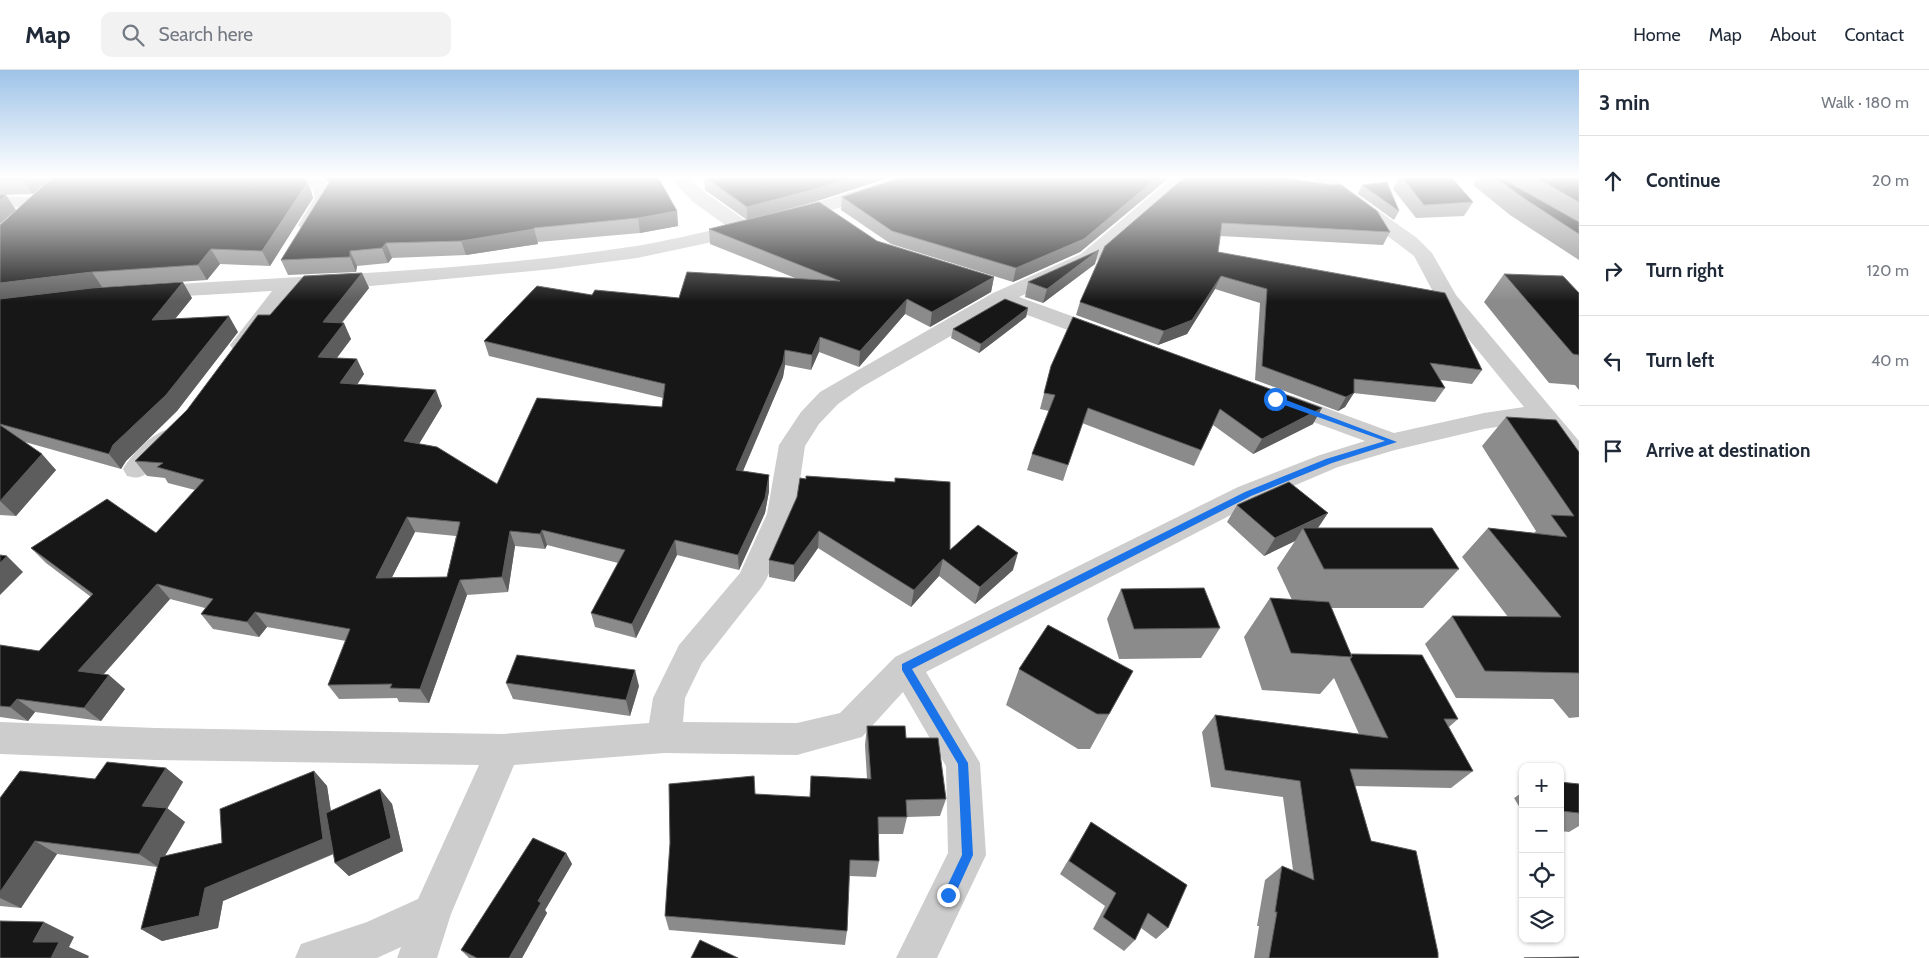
<!DOCTYPE html>
<meta charset="utf-8">
<style>
body{margin:0;font-family:Cabin,sans-serif;background:#f2f2f3;color:#1f2937}
.controls{position:absolute;right:15px;bottom:15px;display:grid;overflow:hidden;border-radius:10px;box-shadow:0 1px 4px #0004}
.controls button{width:45px;height:45px;display:grid;place-items:center;padding:0;border:0;border-bottom:1px solid #e0e1e3;background:#fff;color:#1f2937;font:25px sans-serif}
.stop{position:absolute;width:15px;height:15px;margin:-11px;border:4px solid #1a73e8;border-radius:50%;background:#fff}
.stop.end{background:#1a73e8;border-color:#fff;box-shadow:0 1px 5px #0008}
.list{margin:0;padding:0;list-style:none}
h2{display:flex;justify-content:space-between;align-items:center;height:65px;margin:0;padding:0 20px;font-size:21px}
h2 small{font-size:16px;font-weight:400;color:#747a83}
.list li{display:grid;grid-template-columns:32px 1fr auto;gap:15px;align-items:center;box-sizing:border-box;height:90px;padding:0 20px;border-top:1px solid #e0e1e3}
.list b{display:block;font-size:19px;white-space:nowrap}
.list em{font-size:16px;font-style:normal;color:#747a83}
.icon{flex:none;width:28px;height:28px;fill:none;stroke:currentColor;stroke-width:2;stroke-linecap:round;stroke-linejoin:round}
.map{position:relative;flex:none;width:1579px;height:888px;overflow:hidden}
header{display:flex;align-items:center;gap:30px;box-sizing:border-box;height:70px;padding:0 25px;background:#fff;border-bottom:1px solid #e0e1e3}
header strong{font-size:24px}
nav{display:flex;gap:28px;margin-inline-start:auto;font-size:18px}
.search{width:350px;height:45px;background:#f2f2f3;display:flex;align-items:center;gap:12px;box-sizing:border-box;padding:0 18px;border-radius:10px;color:#747a83;font-size:19px}
main{display:flex}
aside{flex:1;background:#fff}
.map>svg:first-child{display:block}
</style>
<header>
<strong>Map</strong>
<div class="search"><svg class="icon" aria-label="search" viewBox="0 0 24 24"><circle cx="10" cy="10" r="6"/><path d="M15 15l6 6"/></svg>Search here</div>
<nav><a>Home</a><a>Map</a><a>About</a><a>Contact</a></nav>
</header>
<main>
<div class="map">
<svg width="1579" height="888" viewBox="0 0 1579 888">
<rect width="100%" height="100%" fill="#fff"/>
<g fill="none" stroke-linecap="round" stroke-linejoin="round">
<path fill="#cdcdcd" fill-rule="evenodd" d="M296,107C316,107 328,105 333,128L315,159L308,161L301,159L298,155L315,128L313,120Z
M669,107H689L707,124L752,155L755,159L752,163L745,165L637,188L553,199L360,217L294,220L249,280L241,282L233,280L230,275L272,221L150,228L143,226L139,222L143,218L150,216C312,205 475,201 636,176C667,171 698,163 728,157L693,132Z
M899,107H928L925,111L796,151L789,153L782,151L779,147L782,143Z
M1173,107H1193L1095,192L1019,227L1113,261L1116,266L1113,271L1105,273L1097,271L1003,236L862,317L838,334L819,354L805,376L795,444L766,510L761,518L702,593L685,628L683,652L797,653L840,643L895,587L1238,417L1320,385L1365,371L1275,338L1272,332L1275,326L1284,324L1293,326L1394,363L1484,343L1524,337L1439,233L1414,186L1310,107H1331L1417,168L1432,183L1456,225L1579,371V398L1570,395L1536,351L1484,359L1395,380L1338,397L1258,431L926,602L980,693L986,785L937,888H896L948,783L946,696L903,622L862,667L797,685L664,683L514,695L451,844L437,888H397L401,877L377,888H295L301,874L367,852L418,829L479,695L156,690L0,684V652L156,658L503,664L649,653L653,628L679,575L740,503L767,444L779,375L801,342L820,322L846,307L993,223L1081,184Z
M0,126L44,128L46,132L44,136L0,138Z
M166,360L175,363L179,369C173,378 152,403 142,406C136,409 133,407 127,406L123,399C131,385 150,365 166,360Z"/>
</g>
<path fill="#8b8b8b" fill-rule="evenodd" d="M0,107H52L33,124L0,125Z
M305,107L311,121L313,128L270,196L220,194L207,210L102,217L192,228L175,249L238,262L177,341L126,391L121,399L25,372L56,400L16,446L0,445V155Z
M320,107H637L677,141L678,156L640,163L538,172V174L466,185L392,188L388,193L357,196L356,202L288,205L281,190L329,113L325,110Z
M704,107H891L814,132L747,150L705,120Z
M903,107H1170L1080,182L1013,212L891,174L841,140L842,127Z
M1399,107H1451L1473,132L1464,146L1416,148L1393,119Z
M1478,107H1579V190L1510,145L1473,115Z
M1287,108L1390,162L1383,175L1220,166L1218,182L1482,300L1472,314L1440,310L1445,318L1435,332L1353,323L1345,337L1338,341L1255,310L1260,233L1215,219L1187,264L1158,275L1076,245L1080,232Z
M1362,115L1399,141L1394,150L1358,124Z
M709,159L877,171L994,207L991,222L930,257L905,244L859,297L819,282L811,300L785,295L783,307L743,401L769,405V421L765,443L739,500L677,485L636,568L595,557L591,543L618,493L547,475L545,479L515,476L508,522L467,525L429,633L399,632L397,628L339,629L328,615L346,571L267,557L259,567L213,559L201,544L205,538L170,529L104,604L125,619L101,651L35,642L28,651L0,647V575L39,581L91,527L46,493L31,478L156,463L195,420L168,413L165,408L147,406L135,391L187,340L270,245L362,203L369,218L342,253L351,269L337,288L364,304L357,314L442,336L419,374L497,414L662,337L663,328L489,286L484,271L592,225L679,228L795,208L710,174ZM415,462L456,466L447,507H392Z
M1095,194L1043,233L1025,227L1028,212Z
M1504,204L1579,223V320L1575,315L1549,313L1484,232Z
M1028,238L1026,247L979,283L951,268L953,259Z
M1051,296L1313,354L1253,384L1213,355L1194,396L1082,353L1063,411L1027,400L1032,384L1049,341L1040,339Z
M1506,347L1579,382V647L1569,648L1553,629L1456,628L1425,574L1452,546L1508,547L1462,487L1488,458L1534,463L1536,461L1482,376Z
M806,409L895,412L950,480L1013,500L975,534L939,506L911,537L818,478L794,512L769,507V490Z
M1237,435L1459,499L1423,538H1331L1351,584L1458,649L1449,657L1473,701L1451,718L1355,716L1371,771L1438,888H1254L1259,856H1257L1265,810L1282,796L1293,800L1283,727L1211,717L1202,662L1215,645L1359,664L1334,608L1320,624L1262,620L1244,567L1270,528L1292,530L1277,498L1295,471L1264,486L1227,452Z
M1121,519L1220,558L1201,588L1119,589L1107,549Z
M1019,599L1133,601L1090,679H1078L1006,635Z
M506,613L639,616L630,646L513,629Z
M867,656L906,668L946,729L940,746L907,747L903,764H879V791L876,807L849,806L847,861L845,875L669,860L665,846L810,727L867,709L865,675Z
M166,698L183,712L167,738L185,752L165,786L222,773L314,701L327,716L331,741L380,719L392,734L403,781L349,806L335,793L334,784L223,831L218,858L162,871L141,859L157,797L57,784L21,838L0,836V728L95,709Z
M1560,712L1579,714V756L1569,762L1560,761Z
M1523,722V743L1514,728Z
M1091,752L1168,858L1156,869L1141,858L1135,870L1124,881L1093,859L1105,836L1060,804Z
M566,783L572,794L545,840L547,843L522,888H469L461,880Z"/>
<path fill="#5d5d5d" d="M26,107H52L33,124L23,110Z
M305,107L311,121L313,128L270,196L262,181Z
M852,107H891L814,132L747,150V137Z
M1158,107H1170L1080,182L1013,212L1016,198Z
M6,125L16,140L0,154V130Z
M677,141L678,156L640,163L638,148Z
M534,158L538,174L466,185L461,171Z
M386,173L392,188L388,193L382,178Z
M211,179L220,194L207,210L198,195Z
M1099,180L1095,194L1043,233L1047,219Z
M350,181L357,196L356,202L350,187Z
M92,202L102,217L0,230V213Z
M362,203L369,218L330,267L323,252Z
M1221,206L1215,219L1187,264L1158,275L1164,261Z
M994,207L991,222L930,257L932,242Z
M183,212L192,228L162,265L152,250Z
M907,229L905,244L859,297L860,281Z
M1028,238L1026,247L979,283L981,274Z
M229,246L238,262L177,341L126,391L121,399L109,384L113,375Z
M344,253L351,269L326,302L318,287Z
M820,267L819,282L811,300L812,285Z
M785,280V295L783,307L737,415L736,400Z
M357,289L364,304L348,329L340,313Z
M436,320L442,336L411,387L404,371Z
M1354,323L1345,337L1338,341L1346,327Z
M1322,338L1313,354L1253,384L1262,369Z
M42,384L56,400L16,446L0,431Z
M769,405V421L765,443L739,500L738,485Z
M1328,443L1316,461L1303,458L1295,471L1264,486L1275,468Z
M407,447L415,462L384,523L376,508Z
M542,460L547,475L545,479L540,464Z
M510,461L515,476L508,522L502,507Z
M819,461L818,478L794,512V495Z
M675,470L677,485L636,568L632,554Z
M1018,483L1013,500L975,534L980,517Z
M7,486L23,502L0,525V493Z
M943,489L939,506L911,537L914,520Z
M460,510L467,525L429,633L420,619Z
M157,514L170,529L94,615L78,601Z
M255,542L267,557L259,567L247,552Z
M635,600L639,616L630,646L626,630Z
M109,605L125,619L101,651L84,638Z
M17,629L35,642L28,651L10,637Z
M166,698L183,712L164,744L167,738L185,752L158,797L139,784L142,736Z
M314,701L327,716L337,782L223,831L218,858L162,871L141,859L205,818Z
M380,719L392,734L403,781L349,806L335,793Z
M35,771L57,784L21,838L0,828V822Z
M566,783L572,794L545,840L547,843L522,888H509L538,831Z
M44,852L74,867L69,877L89,886L88,888H51L33,872Z"/>
<path fill="#171717" stroke="#5d5d5d" fill-rule="evenodd" d="M0,107H26L23,110H0Z
M53,107H305L307,113L262,181L211,179L198,195L92,202L0,213V155Z
M327,107H658L677,141L638,148L534,158V159L461,171L386,173L382,178L350,181V187L281,190L329,113Z
M705,107H852L815,119L747,137Z
M903,107H1158L1084,169L1016,198L892,161L842,127Z
M1185,107H1287V108L1331,115L1340,114L1377,141L1390,162L1222,153L1218,182L1445,223L1482,300L1430,293L1445,318L1354,309V323L1346,327L1262,296L1267,219L1221,206L1192,250L1164,261L1080,232L1105,176L1104,177Z
M1402,107H1451L1473,132L1424,135Z
M1495,107H1499L1579,152V164L1522,127Z
M1535,107H1579V132Z
M1387,112L1399,141L1362,115Z
M0,125H6L0,130Z
M819,132L877,171L994,207L932,242L907,229L860,281L820,267L812,285L785,280L783,292L736,400L769,405L765,428L738,485L675,470L632,554L591,543L625,480L542,460L540,464L510,461L502,507L460,510L420,619L390,618L392,614L328,615L350,559L255,542L247,552L201,544L213,529L157,514L78,601L109,605L84,638L17,629L10,637L0,636V575L39,581L93,524L31,478L107,429L156,463L204,410L157,397L163,393L135,391L187,340L258,245H270L304,206L362,203L323,252L344,253L318,287L357,289L340,313L436,320L404,371L437,377L497,414L537,328L662,337L665,314L484,271L537,216L592,225L595,220L679,228L687,202L840,211L709,159ZM407,447L460,452L447,507L376,508Z
M1099,180L1047,219L1028,212Z
M1504,204L1563,206L1579,223V285L1573,284Z
M183,212L152,250L229,246L166,325L113,375L109,384L0,354V229L92,218Z
M1005,229L1028,238L981,274L953,259Z
M1073,247L1322,338L1262,369L1220,339L1201,380L1088,338L1068,395L1032,384L1055,325L1044,323L1051,296Z
M1506,347L1556,350L1579,382V603L1485,601L1452,546L1561,547L1488,458L1567,467L1551,445L1574,446Z
M0,355L42,384L0,431Z
M806,406L895,412V408L950,412V480L978,455L1018,483L980,517L943,489L914,520L819,461L794,495L769,490L797,427L800,408L806,409Z
M1289,412L1328,443L1275,468L1237,435Z
M1303,458H1432L1459,499H1324Z
M0,485L7,486L0,493Z
M1204,518L1220,558L1134,559L1121,519Z
M1270,528L1329,532L1352,587L1291,583Z
M1048,555L1133,601L1109,644H1097L1019,599Z
M1351,584L1422,585L1458,649H1444L1473,701L1350,699L1371,771L1416,781L1438,883V888H1269L1277,842H1275L1282,796L1314,810L1300,711L1225,700L1215,645L1388,668L1350,589L1352,587Z
M517,585L635,600L626,630L506,613Z
M867,656H905L906,668H938L946,729L906,730L907,747H878L879,791L850,790L847,861L665,846L670,773L669,714L754,706L755,724L810,727L811,706L871,709Z
M107,692L166,698L142,736L167,738L139,784L35,771L0,822V728L20,701L95,709Z
M314,701L323,769L205,818L199,846L141,859L160,787L222,773L220,739Z
M1560,712L1579,714V743L1561,741L1560,740Z
M380,719L391,768L335,793L326,743Z
M1091,752L1187,815L1168,858L1148,843L1135,870L1103,847L1116,823L1069,791Z
M533,768L566,783L538,831L541,833L509,888H477L461,880Z
M0,851L44,852L33,872H59L51,888H0Z
M700,870L738,888H691Z
M1579,887V888H1524Z"/>
<linearGradient id="sky" x2="0" y2="1"><stop stop-color="#9ec3e8"/><stop offset="0.46" stop-color="#fff"/><stop offset="1" stop-color="#fff" stop-opacity="0"/></linearGradient>
<rect width="1579" height="232" fill="url(#sky)"/>
<path fill="#1a73e8" d="M1273,327H1278L1397,372L1332,393L1251,426L912,599L968,693L973,785L953,829L948,831L944,829L943,825L962,785L958,694L902,600V594L1245,422L1326,389L1385,371L1273,331Z"/>
</svg>
<div class="controls">
<button>+</button>
<button>−</button>
<button><svg class="icon" aria-label="locate" viewBox="0 0 24 24"><circle cx="12" cy="12" r="6"/><path d="M12 2v4M12 18v4M2 12h4M18 12h4"/></svg></button>
<button><svg class="icon" aria-label="layers" viewBox="0 0 24 24"><path d="M12 4l9 5-9 5-9-5zM3 14l9 5 9-5"/></svg></button>
</div>
<div class="stop" style="left:1275px;top:329px"></div>
<div class="stop end" style="left:948px;top:825px"></div>
</div>
<aside>
<h2>3 min<small>Walk · 180 m</small></h2>
<ul class="list">
<li><svg class="icon" aria-label="ahead" viewBox="0 0 24 24"><path d="M12 20V5M6 11l6-6 6 6"/></svg><div><b>Continue</b></div><em>20 m</em></li>
<li><svg class="icon" aria-label="right" viewBox="0 0 24 24"><path d="M7 20v-9h11M14 6l5 5-5 5"/></svg><div><b>Turn right</b></div><em>120 m</em></li>
<li><svg class="icon" aria-label="left" viewBox="0 0 24 24"><path d="M17 20v-9H6M10 6l-5 5 5 5"/></svg><div><b>Turn left</b></div><em>40 m</em></li>
<li><svg class="icon" aria-label="arrive" viewBox="0 0 24 24"><path d="M6 21V4h12l-3 4 3 4H6"/></svg><div><b>Arrive at destination</b></div></li>
</ul>
</aside>
</main>
